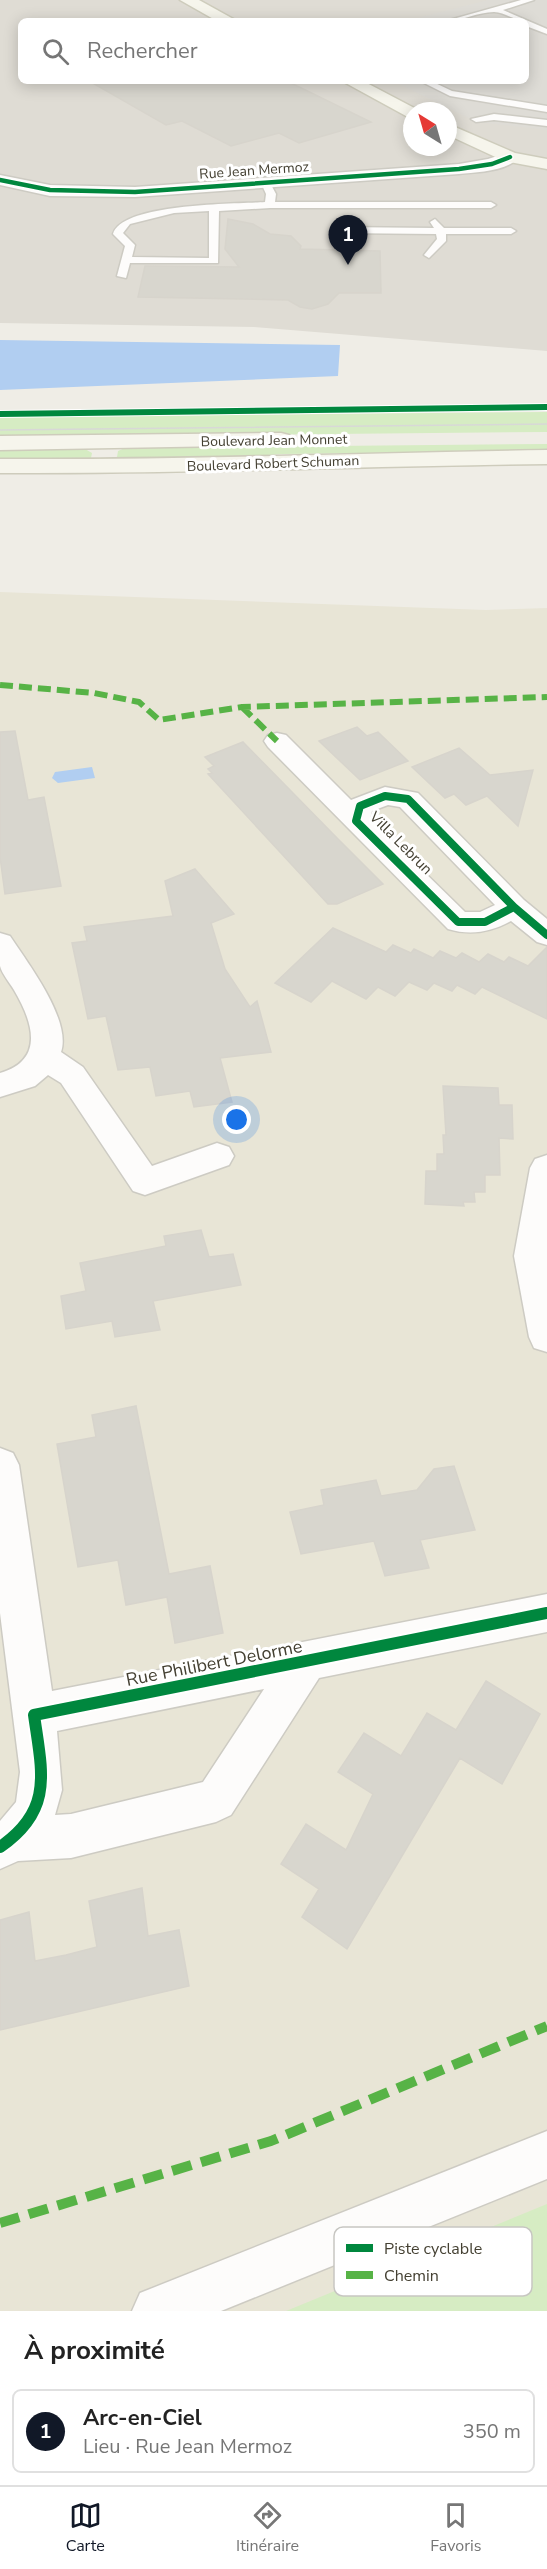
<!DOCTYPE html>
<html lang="fr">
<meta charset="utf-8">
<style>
body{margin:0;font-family:"Nunito Sans",sans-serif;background:#f6f6f6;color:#222}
.compass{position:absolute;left:403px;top:102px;width:54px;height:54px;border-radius:50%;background:#fff;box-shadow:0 3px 15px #0003;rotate:323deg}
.you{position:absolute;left:237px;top:1120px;width:21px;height:21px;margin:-15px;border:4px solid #fff;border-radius:50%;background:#1a73e8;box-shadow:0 0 0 9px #1a73e833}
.badge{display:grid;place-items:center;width:39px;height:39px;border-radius:50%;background:#111827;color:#fff;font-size:20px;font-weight:700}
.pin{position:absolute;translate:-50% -50px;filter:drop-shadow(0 2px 3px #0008)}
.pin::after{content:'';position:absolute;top:32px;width:21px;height:18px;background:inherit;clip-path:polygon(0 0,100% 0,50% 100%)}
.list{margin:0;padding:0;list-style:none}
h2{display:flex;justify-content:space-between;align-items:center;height:78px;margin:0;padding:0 24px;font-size:26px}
h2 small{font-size:20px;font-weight:400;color:#767676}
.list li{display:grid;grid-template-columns:39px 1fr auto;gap:18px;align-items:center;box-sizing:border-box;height:84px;margin:0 12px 12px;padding:0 12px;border:2px solid #e0e0e0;border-radius:9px}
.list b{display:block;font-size:22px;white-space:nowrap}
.list p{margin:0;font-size:20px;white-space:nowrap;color:#767676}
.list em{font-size:20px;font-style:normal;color:#767676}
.icon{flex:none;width:33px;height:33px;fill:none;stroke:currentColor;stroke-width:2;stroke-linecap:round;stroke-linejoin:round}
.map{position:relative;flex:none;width:547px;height:2311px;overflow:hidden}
.search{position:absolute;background:#fff;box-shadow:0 3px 15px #0003;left:18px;right:18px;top:18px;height:66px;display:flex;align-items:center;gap:15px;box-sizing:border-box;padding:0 21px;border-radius:9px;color:#767676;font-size:22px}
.sheet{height:174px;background:#fff}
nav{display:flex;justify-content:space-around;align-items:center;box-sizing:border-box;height:84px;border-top:2px solid #e0e0e0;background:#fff;font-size:16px;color:#767676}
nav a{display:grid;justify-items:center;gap:3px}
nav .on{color:#111827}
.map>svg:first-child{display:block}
</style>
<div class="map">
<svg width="547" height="2311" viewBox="0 0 547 2311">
<rect width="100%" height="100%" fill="#efede6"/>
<path fill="#e8e5d6" d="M0,592L486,610L547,608V2311H0Z"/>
<path fill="#dfdcd4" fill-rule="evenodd" d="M0,0H547V351L254,327L0,323ZM21,21H526V81H21ZM412,111H448V147H412Z"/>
<path fill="#d6ecc3" d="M547,412V432L0,437V417Z
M547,444V451L282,454L199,460L117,457L118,451L125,448Z
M85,449L92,453L91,458L87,460H0V450Z
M547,2204V2311H286Z"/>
<path fill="#dedcd6" d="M488,0H547V130L477,122L393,81H526V21H406Z"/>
<path fill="#b1cef1" d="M0,340L340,345L338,376L0,390Z
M92,767L95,778L58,783L52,778L55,772Z"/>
<path fill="#d8d6ce" stroke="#d7d4cc" stroke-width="1.5" d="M89,81H287L371,122L299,143L279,133L231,146L182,121L166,125Z
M228,219L253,224L270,234L291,236L301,246L300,249L380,251L381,293H339L328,304L312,309L300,307L288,300L138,297L145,266L239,267L225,249Z
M357,727L367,736L378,732L408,761L360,780L319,741Z
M15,731L28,800L44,797L61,886L5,894L0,857V732Z
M243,742L339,840L383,884L337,904H328L208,774L212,773L208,769L214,766L205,757Z
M459,748L490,775L533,770L518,826L487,796L466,805L454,794L445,798L412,767Z
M195,869L234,914L211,923L225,969L250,1007L257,1001L271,1052L220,1058L232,1102L194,1107L190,1091L156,1096L150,1067L118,1070L106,1016L88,1019L72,943L87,941L84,927L173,916L165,881Z
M333,928L386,952L393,945L411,953L414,949L433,958L440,951L456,958L462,953L479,962L488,954L504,962L509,957L528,966L547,947V1019L482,987L475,994L457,985L452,991L434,983L427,990L409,982L395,996L378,987L366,999L332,981L311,1002L275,983Z
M443,1086L498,1088L499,1105H512L513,1139L499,1138L500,1175H485V1192H474L475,1202H463L464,1206L425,1204L426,1171H437V1154H444L443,1135H446Z
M201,1230L209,1257L233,1254L241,1285L153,1301L160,1330L115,1337L112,1321L66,1329L61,1296L86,1291L80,1263L166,1246L164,1236Z
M136,1406L169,1574L210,1566L223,1633L175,1643L167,1597L126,1605L118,1560L78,1567L57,1444L96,1437L92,1415Z
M454,1466L475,1530L420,1540L429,1568L385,1576L374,1541L301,1554L290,1512L324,1505L321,1490L376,1480L381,1496L417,1490L434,1469Z
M486,1681L540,1714L502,1784L460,1758L347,1949L302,1917L319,1889L281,1864L306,1824L346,1850L373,1794L338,1772L364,1733L401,1756L427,1713L456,1730Z
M142,1888L148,1936L179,1930L189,1986L0,2030V1920L29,1912L35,1961L66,1955L97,1947L89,1901Z"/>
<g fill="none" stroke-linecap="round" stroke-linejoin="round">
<defs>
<path id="service" d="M521,0H534L503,10L547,29V34L526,26V21C514,21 505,12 494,12C478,12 462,21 446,21Z
M420,81H431L452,91L547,106V112L450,96Z
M494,114L547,120V126L494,120L476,122L471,119Z
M266,180L269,181L276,194L275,202H491L496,205L491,208H270L219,211L218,263H130L126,278L117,276L125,246L113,234C122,203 235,204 265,202L266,194L261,183ZM209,211V258L132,257L135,245L123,233L130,224L174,213Z
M435,219L444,228H511L516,231L511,234H446V241L429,258L424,255L437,239L436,234L338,233L333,230L338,227L434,228L430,222Z"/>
<path id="minor" d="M510,152L519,157C507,172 476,172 459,174L135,197L50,196L0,185V175L50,185L135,187L459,164L488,159Z
M277,733L286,735L351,800L385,787L418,793L524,900L547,919V945L537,942L511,921C491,932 471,936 448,929L268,747L264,741L268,735ZM388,805L400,807L495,905L480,912H465L370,819L372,811Z
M0,933L10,936C27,962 72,1020 61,1052L83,1067L152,1166L217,1143L229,1147L234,1156L229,1165L145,1195L133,1191L61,1083L48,1075L35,1086L0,1097V1073C45,1060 33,1022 14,990C10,983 2,974 0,966C0,956 0,943 0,933Z
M547,1155V1352L534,1348L529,1337L514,1256L530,1168L535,1159Z
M0,1448L13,1453L19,1465L52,1691L547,1594V1632L319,1678L231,1815L216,1822L71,1858L18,1861L0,1869V1821L16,1802L20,1772L0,1613ZM264,1689L203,1782L71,1814L55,1815L62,1790L57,1731Z"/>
<path id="tertiary" d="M547,2131V2179L221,2311H132L140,2293Z"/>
<path id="secondary" d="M180,0H199L237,21H217Z
M342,81H363L420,111H412V117L406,116Z
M448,124L515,153L547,159V169L504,161L448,135Z
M281,433L289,435L292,440L289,445L0,450V436Z
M547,450V464C365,466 182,474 0,473V459C182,460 365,453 547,450Z"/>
</defs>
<use href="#service" stroke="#cdcbc3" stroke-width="3"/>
<use href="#minor" stroke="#cdcbc3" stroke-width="3"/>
<use href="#tertiary" stroke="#cdcbc3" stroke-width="3"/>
<use href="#secondary" stroke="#ceccbc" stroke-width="3"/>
<use href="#service" fill="#fdfcfb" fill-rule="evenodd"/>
<use href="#minor" fill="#fdfcfb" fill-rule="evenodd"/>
<use href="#tertiary" fill="#fdfcfb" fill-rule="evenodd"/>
<use href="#secondary" fill="#f6f5ec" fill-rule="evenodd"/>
<path stroke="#d8d8d7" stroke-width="1.5" d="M0,430L547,424"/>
<path stroke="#57b346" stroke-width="6" stroke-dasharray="13 6" stroke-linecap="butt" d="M0,685L94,693L139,702L159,720L242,707L547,697
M242,707L277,741"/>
<path stroke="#57b346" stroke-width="10" stroke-dasharray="20 10" stroke-linecap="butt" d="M0,2223L271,2141L547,2026"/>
<defs>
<path id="cycleway-far3" d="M0,180L50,190L135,192L459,169L492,164L510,157"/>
<path id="cycleway-far2" d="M0,414L547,407"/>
<path id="cycleway-far1" d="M385,796L408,799L514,907L485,922H458L356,821L360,806Z
M514,907L547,935"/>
<path id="cycleway" d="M0,1847C54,1810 42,1772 34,1715L547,1613"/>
</defs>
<use href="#cycleway-far3" stroke="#fff" stroke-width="7"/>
<use href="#cycleway-far2" stroke="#fff" stroke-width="8"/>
<use href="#cycleway-far1" stroke="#fff" stroke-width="10"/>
<use href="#cycleway" stroke="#fff" stroke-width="16"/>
<use href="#cycleway-far3" stroke="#00873e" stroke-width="4.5"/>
<use href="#cycleway-far2" stroke="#00873e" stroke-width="6"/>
<use href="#cycleway-far1" stroke="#00873e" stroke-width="8"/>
<use href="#cycleway" stroke="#00873e" stroke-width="12"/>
</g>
<g text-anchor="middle" stroke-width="6" stroke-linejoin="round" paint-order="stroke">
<g font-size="14" fill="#444032" stroke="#fff">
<text transform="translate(254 170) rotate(-4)" y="5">Rue Jean Mermoz</text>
<text transform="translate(274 440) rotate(-1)" y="5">Boulevard Jean Monnet</text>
<text transform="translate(273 463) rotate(-2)" y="5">Boulevard Robert Schuman</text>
</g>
<g font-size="15" fill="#444032" stroke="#fff">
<text transform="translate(401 843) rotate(45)" y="5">Villa Lebrun</text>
</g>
<g font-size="18" fill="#444032" stroke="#fff">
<text transform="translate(214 1663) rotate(-11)" y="6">Rue Philibert Delorme</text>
</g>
</g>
<rect x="334" y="2227" width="198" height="69" rx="9" fill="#fff" stroke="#c7c6c2" stroke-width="1.5"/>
<rect x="346" y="2244" width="27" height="8" fill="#00873e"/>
<rect x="346" y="2271" width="27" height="8" fill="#57b346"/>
<g font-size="16" fill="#444032">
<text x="384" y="2254">Piste cyclable</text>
<text x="384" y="2281">Chemin</text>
</g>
</svg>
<svg class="compass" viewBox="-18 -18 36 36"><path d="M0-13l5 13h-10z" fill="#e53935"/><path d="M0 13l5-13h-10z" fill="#767676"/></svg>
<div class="you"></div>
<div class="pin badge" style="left:348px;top:265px">1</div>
<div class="search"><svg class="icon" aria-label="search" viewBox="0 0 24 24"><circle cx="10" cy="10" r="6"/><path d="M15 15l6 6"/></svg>Rechercher</div>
</div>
<section class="sheet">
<h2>À proximité<small></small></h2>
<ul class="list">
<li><span class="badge">1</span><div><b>Arc-en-Ciel</b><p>Lieu · Rue Jean Mermoz</p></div><em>350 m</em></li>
</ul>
</section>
<nav>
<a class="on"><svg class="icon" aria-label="map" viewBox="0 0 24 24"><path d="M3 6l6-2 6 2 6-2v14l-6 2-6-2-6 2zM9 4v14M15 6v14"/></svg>Carte</a>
<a><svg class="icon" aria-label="directions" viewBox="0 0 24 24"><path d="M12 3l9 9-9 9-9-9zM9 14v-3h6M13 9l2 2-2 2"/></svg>Itinéraire</a>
<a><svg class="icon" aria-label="saved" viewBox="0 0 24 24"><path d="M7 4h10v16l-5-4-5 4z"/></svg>Favoris</a>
</nav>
